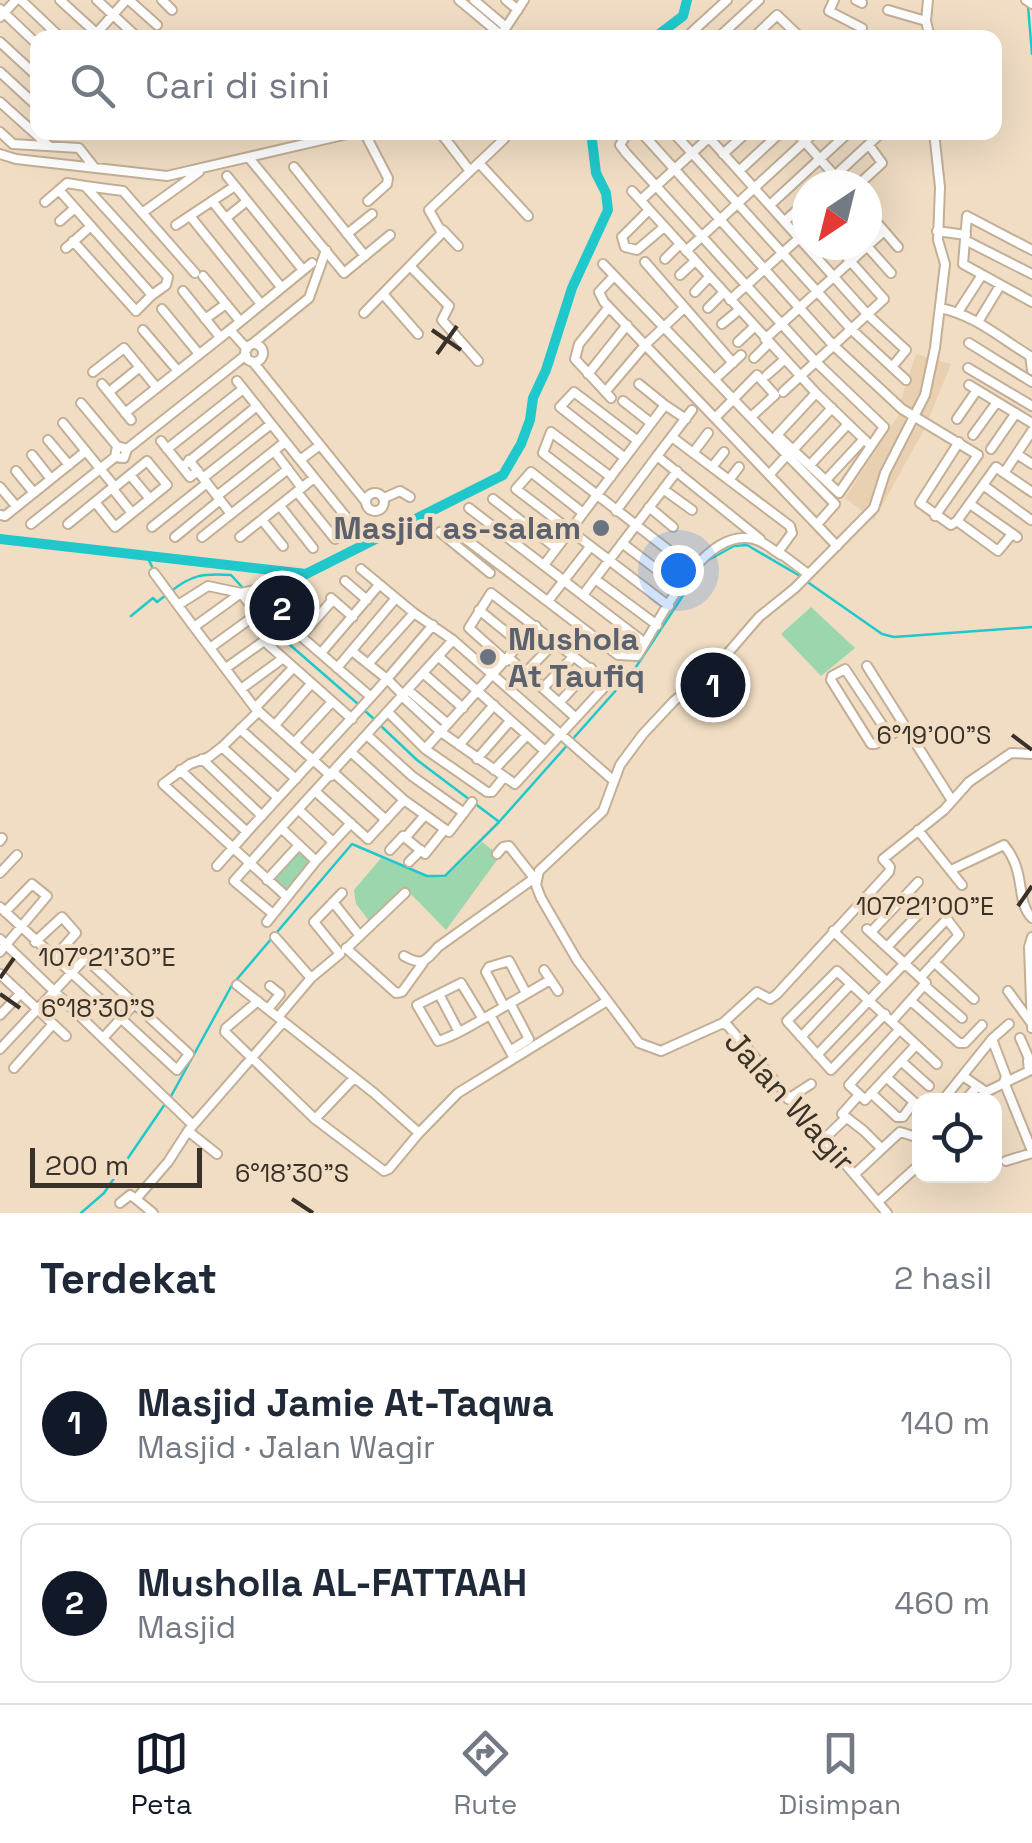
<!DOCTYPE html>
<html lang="id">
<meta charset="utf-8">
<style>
body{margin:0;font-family:"Space Grotesk",sans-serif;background:#f6f6f7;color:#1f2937}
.controls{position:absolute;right:30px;bottom:30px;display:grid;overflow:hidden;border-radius:20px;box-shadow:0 10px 40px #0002}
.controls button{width:90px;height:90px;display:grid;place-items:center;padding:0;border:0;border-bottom:2px solid #e0e1e3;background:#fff;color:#1f2937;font:50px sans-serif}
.compass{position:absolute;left:792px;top:170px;width:90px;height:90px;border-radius:50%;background:#fff;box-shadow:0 10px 40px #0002;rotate:215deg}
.scale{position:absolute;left:30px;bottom:25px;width:172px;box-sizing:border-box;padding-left:10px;border:5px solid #3a3228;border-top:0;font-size:28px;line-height:35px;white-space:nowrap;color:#3a3228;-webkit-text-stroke:8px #f1ddc4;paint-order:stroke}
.you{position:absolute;left:678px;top:570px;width:35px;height:35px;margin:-25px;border:8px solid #fff;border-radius:50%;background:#1a73e8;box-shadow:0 0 0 15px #1a73e833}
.badge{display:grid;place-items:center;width:65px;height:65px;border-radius:50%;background:#111827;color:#fff;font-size:32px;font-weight:700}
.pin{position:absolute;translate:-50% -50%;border:5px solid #fff;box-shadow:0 2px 10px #0006}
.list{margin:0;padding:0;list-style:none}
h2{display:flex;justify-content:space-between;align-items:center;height:130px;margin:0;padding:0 40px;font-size:42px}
h2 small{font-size:32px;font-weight:400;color:#747a83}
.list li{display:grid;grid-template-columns:65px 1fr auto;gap:30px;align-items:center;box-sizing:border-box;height:160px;margin:0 20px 20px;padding:0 20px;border:2px solid #e0e1e3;border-radius:20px}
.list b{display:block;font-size:38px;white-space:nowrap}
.list p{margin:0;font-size:32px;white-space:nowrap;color:#747a83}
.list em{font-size:32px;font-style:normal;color:#747a83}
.icon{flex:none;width:55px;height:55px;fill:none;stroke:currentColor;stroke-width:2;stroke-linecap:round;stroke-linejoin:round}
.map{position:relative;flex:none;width:1032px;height:1213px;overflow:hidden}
.search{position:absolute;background:#fff;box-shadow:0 10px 40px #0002;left:30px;right:30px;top:30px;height:110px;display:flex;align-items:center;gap:25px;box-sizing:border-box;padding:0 35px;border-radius:20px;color:#747a83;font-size:38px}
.sheet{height:490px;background:#fff}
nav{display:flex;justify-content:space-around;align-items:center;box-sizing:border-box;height:140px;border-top:2px solid #e0e1e3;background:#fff;font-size:28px;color:#747a83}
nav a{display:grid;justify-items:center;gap:5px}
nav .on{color:#111827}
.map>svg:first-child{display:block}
</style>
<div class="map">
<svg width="1032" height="1213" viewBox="0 0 1032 1213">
<rect width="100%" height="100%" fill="#f1ddc4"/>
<path fill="#e8d0b0" d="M916,354L951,364L925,428L874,520L845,498L906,404L901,400Z"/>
<path fill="#9bd6ac" d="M811,607L855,648L821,676L781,634Z
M482,842L500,856L446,930L409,892L373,926L356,904L354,890L381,858L427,876L445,878Z
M299,847L314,861L287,893L270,880Z"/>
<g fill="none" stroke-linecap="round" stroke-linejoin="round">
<path stroke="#20c8cc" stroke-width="2.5" d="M1028,6L1032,54
M147,556L154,571
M806,581L882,634L894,637L1032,627
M170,592C191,575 203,573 231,575L242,587
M248,595L267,625L358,704
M131,616L153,598L157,602L166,595
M365,711L374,719
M382,727L417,760L498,821
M170,1098L232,985L352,844L427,876H445L499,822L634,670L705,562L734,546L747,545L800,576
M81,1213L104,1193L165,1104"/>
<path stroke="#20c8cc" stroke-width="10" d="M654,38L683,16L687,0
M0,539L306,574L503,475L521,444L530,420L533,398L546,370L572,288L608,210L606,193L596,173L591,132"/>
<defs>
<path id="minor" d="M21,0L61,38
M60,0L94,31V38
M97,0L138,38
M129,0L157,25
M162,0L172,10
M459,0L501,35
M474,0L506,27
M506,0L518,10
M834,0L829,11L862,28
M856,0L862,3
M928,0L926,21L930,38
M1026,0L1032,4
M0,9L38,45
M888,10L926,21
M0,17L16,0
M693,31L727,0
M95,35L126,0
M499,38L524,0
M686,38L693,31L699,38
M718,38L759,0
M753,38L777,15L801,38
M0,42L38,77
M0,72L38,107
M0,102L49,146
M0,132L13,144L79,148L94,167
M364,132L388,178L387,184L368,201
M440,132L470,171
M628,132L620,145L626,153L816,362L884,427L839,493L777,435L816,393L632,191
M641,132L833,345L902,409L978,455L935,516
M673,132L851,329L906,380
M704,132L868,315L906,350L892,367
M796,132L843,185
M0,154L16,159L167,176L356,132
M723,154L747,132
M249,158L344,273L390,235
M479,163L528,216
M294,167L365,256
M739,171L781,132
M227,176L303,270
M67,183L85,186L168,277L166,285L152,295L59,190Z
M825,185L882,132
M858,185L882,163L869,145
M85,186L123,191L195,273
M642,199L715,132
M212,201L281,287
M45,202L59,190
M770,205L849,132
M648,211L622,237L625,247L637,250L664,227
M867,211L898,247
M142,213L199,172
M190,216L261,304
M226,218L247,201
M60,221L75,208
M785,221L807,201
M176,225L235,186
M443,230L458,246
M937,231L966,235
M347,234L372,214
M965,240L1032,274
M73,241L136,311L152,295
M866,245L891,273
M66,248L91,226
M1032,250L967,216L963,264L1032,302
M686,251L815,132
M665,259L680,244
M645,262L733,363
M603,264L787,455
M410,266L449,306L442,320L478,361
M680,275L695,261
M203,276L240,321
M614,276L599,292L604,302L837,546
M183,291L220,337
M695,292L709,277
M383,294L418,334
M730,300L807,231
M609,307L579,344L575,359L611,398
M708,308L723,293
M940,308C975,315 1000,338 1030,356L1032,370
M162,309L199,354
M958,312L980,278
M364,313L442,233L429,210L504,139L499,132
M205,319L226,304
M978,322L998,289
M722,324L739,310
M143,330L178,371
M765,339L884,231
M738,342L754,327
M969,343L1032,382
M245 353a9 9 0 1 1 18 0a9 9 0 1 1-18 0Z
M251,345L309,298L326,250
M247,349L230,330L312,263
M754,358L769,343
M253,362L366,502
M968,368L1032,406
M93,372L124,348L157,388
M588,374L627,325
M767,375L784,360
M715,379L741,355
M237,381L300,460
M102,384L131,420
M639,384L665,405
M969,385L1032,423
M606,391L646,344L684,308
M109,392L140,367
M783,392L884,299L836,245
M816,393L871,446
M623,401L651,423
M81,403L117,446L127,449L124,458L115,457L117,446
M692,410L657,456L760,539
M125,413L230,330
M716,417L757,375L775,395L751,417
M957,419L977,390
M63,423L115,487
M973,435L997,402
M672,437L790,526L792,533L778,552
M48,440L69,465
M161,441L190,477L198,471
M959,442L920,503L951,525L957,521L996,467L1004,473L1032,431
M320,445L300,460L355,528
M127,449L246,355
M167,449L243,389
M991,449L1016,413
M793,450L832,408
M274,451L302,488
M693,453L708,433
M1017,454L1032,464
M32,455L51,479
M625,458L560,407L574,392L638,441
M189,460L231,514
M810,465L848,424
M182,467L257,406
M712,467L724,452
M16,471L34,493
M1004,473L1032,492
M130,475L150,499
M769,475L787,455L835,504L820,521
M611,477L551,432L543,453L693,569
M203,478L271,424
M729,480L739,467
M826,480L864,439
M983,485L1031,520
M0,487L16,506
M112,488L132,513
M663,489L692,510
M297,492L335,539
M366 502a9 9 0 1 1 18 0a9 9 0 1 1-18 0Z
M217,496L285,442
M384,498L400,491L410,497
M493,499L556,548
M970,504L1017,537
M280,506L313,548
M649,507L673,527
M469,508L645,643
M616,511L657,456
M583,513L531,472L516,489L669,606
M0,515L5,516L86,451
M262,520L283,546
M957,521L998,551L1012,534
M31,524L115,457
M68,524L112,488L115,487L147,461L167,485L115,527L95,502
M152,527L207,483
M455,531L618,655L637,656C659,622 699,535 746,538C760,538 770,548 781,555
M440,532L490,573
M175,537L220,500
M202,537L288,469
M240,537L314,478
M622,543L681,588
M780,553L808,574
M544,565L665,405L686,419
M154,573L194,627
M595,579L677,471
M345,581L367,600
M583,595L595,579L657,625
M331,598L353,617
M548,601L590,547
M178,605L208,586L241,593L255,611L254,616L210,648
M479,610L521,644
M281,619L304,594
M301,636L330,603
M453,640L614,781
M352,651L387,679L433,625
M321,653L379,585
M438,656L545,751
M509,658L575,717
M368,664L414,613
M867,666L951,799
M226,668L264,641L352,719
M337,668L396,598
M423,673L463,708
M525,673L556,641
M543,688L574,656
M241,689L282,659
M408,690L448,724
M403,697L441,732L515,784L608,683L491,593L469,628L506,661
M559,703L591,668
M255,708L293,668
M259,711L222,747L278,798L371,697
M388,712L425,749L487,792H492L504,777
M275,725L311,684
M240,729L296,779
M889,735L845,669L832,676L831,680L871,744H875L905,726
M368,736L412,776L464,813
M294,743L332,702
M459,745L494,705
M222,747L209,757L190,764L163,784L287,897
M425,749L536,626
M202,759L262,816
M477,759L510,721
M180,770L247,832L217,866
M494,770L527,735
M334,773L386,820
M331,776L255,708L194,627L241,593L259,589L281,619L371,697L387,679L404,696
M316,792L368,839L404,800L352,753
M404,800L449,832L472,802
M299,810L333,842
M918,830L962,885
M247,832L278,798
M406,837L425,815
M0,841L2,838
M390,850L403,836L425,854L445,829
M497,854L503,847L509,846L534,878
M316,861L351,823
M409,862L421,850
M951,870L1004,845C1027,872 1015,901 1032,918
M0,873L17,855
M267,880L299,845
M333,902L360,936
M0,907L177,1070L189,1054L85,958
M273,914L234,881L281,828
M267,922L316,861L281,828L453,640L414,613L361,569
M867,929L926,983L892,1021
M833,931L886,981
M871,932L918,882
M275,937L311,978
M1032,937L1029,947L1032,1028
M0,939L193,1125
M35,942L62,917L76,933L53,959
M887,947L927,905
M346,948L396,993L402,992L423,963
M346,949L405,893
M0,952L47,896L32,884L5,912
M404,956C422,966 425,962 438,947L536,877
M934,962L974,999
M544,970L558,991
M0,974L66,1036
M237,985L374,1093L419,1133L458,1093L607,1001
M925,986L962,1018
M1008,991L1032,1024
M439,994L459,1032
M258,1001L226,1028L225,1032L315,1119L384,1171L389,1169L419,1133
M911,1001L959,1043H965L982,1025
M504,1006L486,972L489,967L509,961L526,993
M268,1009L280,994L270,986
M885,1014L831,1070L787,1021L837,971L937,1064
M0,1015L21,993
M490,1015L550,980
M278,1017L311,978L340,954L314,922L342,893
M483,1019L461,983L417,1005L438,1041C456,1036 473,1024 490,1015L514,1058
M723,1023L757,992L770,999L777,994L889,872L890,867L883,859L944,810L969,782L1011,753L1032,754
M900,1029L849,1085L865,1100L916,1045
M104,1037L135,1003
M801,1037L851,984
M1020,1038L1030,1061
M992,1039L1009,1024
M0,1049L93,950
M510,1051L529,1039L510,1003
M817,1055L947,919L959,935L921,977
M901,1061L929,1086
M14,1068L53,1024
M963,1076L986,1092L1029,1071L1028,1061
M871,1093L897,1117H903L914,1102L886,1077
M858,1096L842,1114L864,1131L882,1149
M788,1099L811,1084
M943,1100L992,1039L1006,1076L1004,1082L1032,1151
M965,1100L977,1087
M315,1119L354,1078
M188,1131L217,1154
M824,1139L846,1118
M1006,1161L1032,1153
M856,1173L900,1132L913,1136L920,1131
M879,1201L920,1164
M120,1203L130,1195L136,1199
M153,1213L136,1199L168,1162L188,1131L283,1022
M887,1213L728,1026L723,1023L661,1051L639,1043L577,960L541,898L536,885L539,871L603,811L620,765L643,734L674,701L715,668L759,617L795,588L874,508L885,473L925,395L935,348L945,264L938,240L940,187L934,132"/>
</defs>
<use href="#minor" stroke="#c2af96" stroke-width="12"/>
<use href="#minor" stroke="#fff" stroke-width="8"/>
</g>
<path fill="none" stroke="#3a3228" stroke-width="4" d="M432,330L461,350M437,354L457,326M1012,735L1032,750M1018,906L1032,886M0,978L14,958M0,994L20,1008M292,1199L313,1213"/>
<g fill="#6b7280" stroke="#f1ddc4" stroke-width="4">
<circle cx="601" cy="528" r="10"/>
<circle cx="488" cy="657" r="10"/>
</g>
<g text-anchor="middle" stroke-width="8" stroke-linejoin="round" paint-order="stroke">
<g font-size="32" font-weight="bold" fill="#5b616d" stroke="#f1ddc4" text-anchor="end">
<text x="581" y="539">Masjid as-salam</text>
<text x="508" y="650" text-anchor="start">Mushola<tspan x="508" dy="37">At Taufiq</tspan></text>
</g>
<g font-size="32" fill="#3a3228" stroke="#f1ddc4">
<text transform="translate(790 1101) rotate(48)" y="11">Jalan Wagir</text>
</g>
</g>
<g font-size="25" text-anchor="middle" fill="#3a3228" stroke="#f1ddc4" stroke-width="8" stroke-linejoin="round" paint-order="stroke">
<text x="934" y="744">6°19'00"S</text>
<text x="925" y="915">107°21'00"E</text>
<text x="107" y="966">107°21'30"E</text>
<text x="98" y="1017">6°18'30"S</text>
<text x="292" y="1182">6°18'30"S</text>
</g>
</svg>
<div class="controls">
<button><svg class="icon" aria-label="locate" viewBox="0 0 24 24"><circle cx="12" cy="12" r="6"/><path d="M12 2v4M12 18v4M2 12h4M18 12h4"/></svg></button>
</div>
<svg class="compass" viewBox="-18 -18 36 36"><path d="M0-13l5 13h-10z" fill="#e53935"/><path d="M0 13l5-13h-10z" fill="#747a83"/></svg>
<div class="scale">200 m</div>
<div class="you"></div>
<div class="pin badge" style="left:713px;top:685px">1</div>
<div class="pin badge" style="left:282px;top:608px">2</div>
<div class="search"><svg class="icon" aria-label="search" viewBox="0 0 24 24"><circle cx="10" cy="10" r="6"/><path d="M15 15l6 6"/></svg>Cari di sini</div>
</div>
<section class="sheet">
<h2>Terdekat<small>2 hasil</small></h2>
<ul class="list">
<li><span class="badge">1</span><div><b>Masjid Jamie At-Taqwa</b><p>Masjid · Jalan Wagir</p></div><em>140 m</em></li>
<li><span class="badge">2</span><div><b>Musholla AL-FATTAAH</b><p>Masjid</p></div><em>460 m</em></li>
</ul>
</section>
<nav>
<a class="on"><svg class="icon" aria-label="map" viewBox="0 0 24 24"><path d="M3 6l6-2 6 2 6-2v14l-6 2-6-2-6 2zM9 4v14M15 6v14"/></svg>Peta</a>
<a><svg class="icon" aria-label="directions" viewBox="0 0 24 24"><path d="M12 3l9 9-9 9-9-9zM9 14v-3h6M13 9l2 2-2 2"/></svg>Rute</a>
<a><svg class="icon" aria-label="saved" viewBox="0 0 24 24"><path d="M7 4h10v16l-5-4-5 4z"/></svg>Disimpan</a>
</nav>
